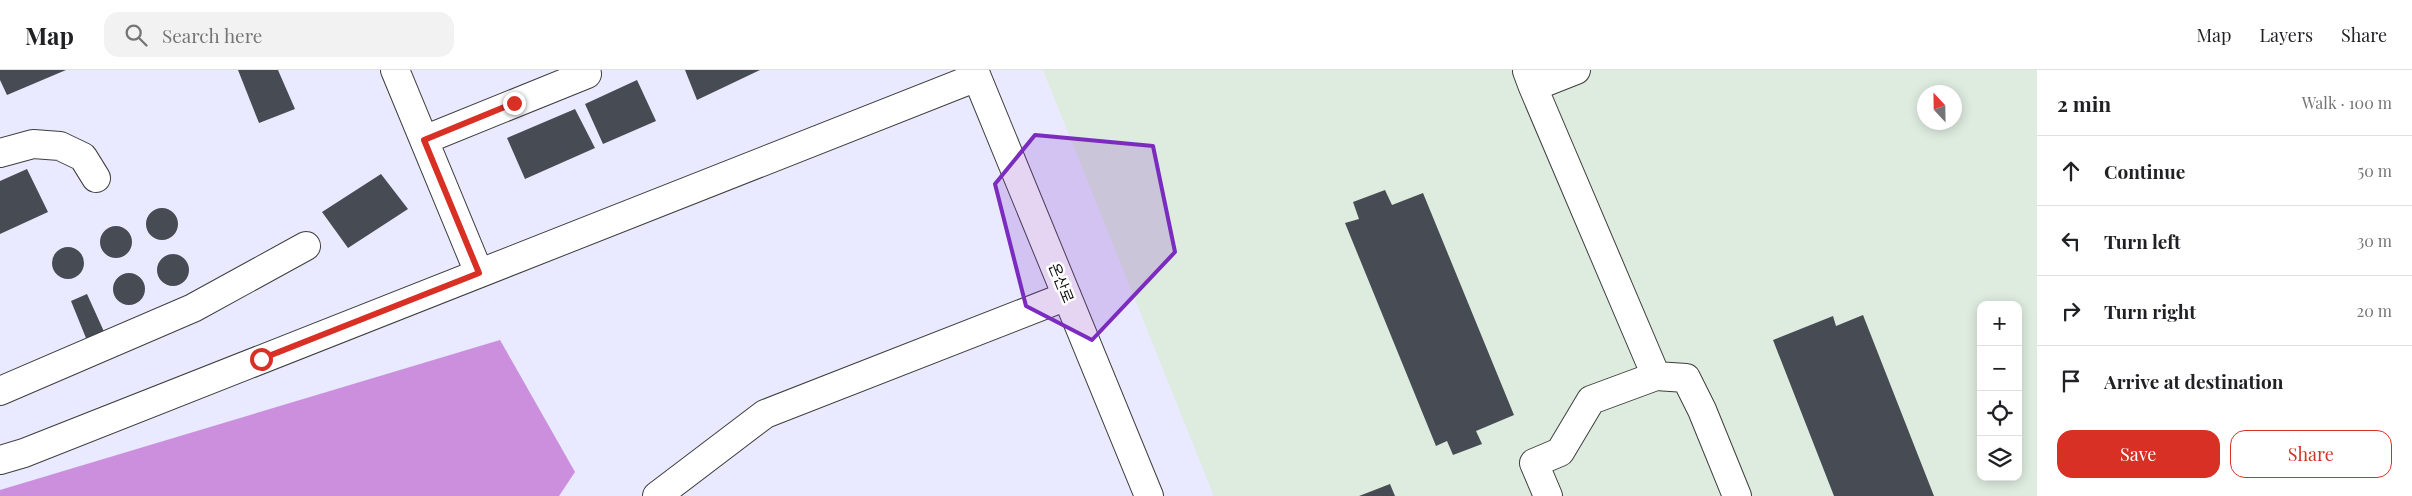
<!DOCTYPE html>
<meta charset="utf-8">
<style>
body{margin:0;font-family:"Playfair Display","Noto Sans KR",serif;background:#f2f2f2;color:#202124}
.controls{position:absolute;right:15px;bottom:15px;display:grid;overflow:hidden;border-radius:10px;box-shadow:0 2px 12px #0003}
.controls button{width:45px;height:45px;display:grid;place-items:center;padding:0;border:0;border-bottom:1px solid #e0e0e0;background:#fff;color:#202124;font:25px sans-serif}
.compass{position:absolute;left:1917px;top:15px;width:45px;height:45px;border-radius:50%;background:#fff;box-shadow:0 2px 12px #0003;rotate:338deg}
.stop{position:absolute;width:15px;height:15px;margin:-11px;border:4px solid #d93025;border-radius:50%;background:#fff}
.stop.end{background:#d93025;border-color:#fff;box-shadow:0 1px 5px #0008}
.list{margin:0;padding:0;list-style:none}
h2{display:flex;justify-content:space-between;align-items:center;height:65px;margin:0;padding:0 20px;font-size:21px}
h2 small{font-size:16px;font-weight:400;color:#757577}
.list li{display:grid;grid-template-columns:32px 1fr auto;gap:15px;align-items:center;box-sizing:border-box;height:70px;padding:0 20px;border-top:1px solid #e0e0e0}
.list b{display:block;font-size:19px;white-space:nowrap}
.list em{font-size:16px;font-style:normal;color:#757577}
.actions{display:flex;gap:10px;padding:15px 20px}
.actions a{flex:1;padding:11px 0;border:1px solid #d93025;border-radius:15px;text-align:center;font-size:18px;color:#d93025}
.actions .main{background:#d93025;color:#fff}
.icon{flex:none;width:28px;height:28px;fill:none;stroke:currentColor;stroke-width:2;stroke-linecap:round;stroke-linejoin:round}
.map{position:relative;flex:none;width:2037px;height:426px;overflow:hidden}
header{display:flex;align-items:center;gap:30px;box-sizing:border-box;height:70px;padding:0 25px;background:#fff;border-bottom:1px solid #e0e0e0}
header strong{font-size:24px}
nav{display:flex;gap:28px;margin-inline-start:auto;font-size:18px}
.search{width:350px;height:45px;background:#f2f2f2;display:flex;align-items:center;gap:12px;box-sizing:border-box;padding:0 18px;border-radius:15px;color:#757577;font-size:19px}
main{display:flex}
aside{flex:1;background:#fff}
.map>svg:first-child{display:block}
</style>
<header>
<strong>Map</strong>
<div class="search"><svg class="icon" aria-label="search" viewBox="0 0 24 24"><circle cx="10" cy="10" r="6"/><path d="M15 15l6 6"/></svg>Search here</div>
<nav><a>Map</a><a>Layers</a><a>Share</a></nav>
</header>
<main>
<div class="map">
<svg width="2037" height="426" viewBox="0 0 2037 426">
<rect width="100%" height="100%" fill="#e9e9ff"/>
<path fill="#deebdf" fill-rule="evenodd" d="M1043,0H2037V426H1214ZM1924,22H1954V52H1924ZM1981,235H2018V407H1981Z"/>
<path fill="#cb8fdd" d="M500,270L575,402L559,426H0V420Z"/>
<path fill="#474c54" d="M0,0H66L7,25L0,10Z
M238,0H278L295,39L259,53Z
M685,0H760L697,30Z
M637,10L656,51L603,74L585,34Z
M575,39L595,78L525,109L507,68Z
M27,99L48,142L0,164V111Z
M381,104L408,139L348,178L322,142Z
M1385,120L1392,135L1423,123L1514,345L1476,361L1482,374L1453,385L1447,371L1436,376L1345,153L1359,149L1353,132Z
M146 154a16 16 0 1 1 32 0a16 16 0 1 1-32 0Z
M100 172a16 16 0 1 1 32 0a16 16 0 1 1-32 0Z
M52 193a16 16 0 1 1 32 0a16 16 0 1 1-32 0Z
M157 200a16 16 0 1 1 32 0a16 16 0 1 1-32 0Z
M113 219a16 16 0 1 1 32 0a16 16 0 1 1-32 0Z
M87,224L106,266L88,273L71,231Z
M1863,245L1934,426H1834L1773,270L1833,246L1836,256Z
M1390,414L1395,426H1359Z"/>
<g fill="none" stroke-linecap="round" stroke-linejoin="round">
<defs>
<path id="minor" d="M395,0L479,203
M974,0L1149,426
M1527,1L1533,17L1576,0
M1533,17L1656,306L1591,330L1560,382L1534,393L1548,426
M424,70L587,4
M0,83L33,74L60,76L83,87L96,108
M1656,306L1686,308L1702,340L1737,426
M0,321L193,238L306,176
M0,390L24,383L977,7
M657,426L765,344L1067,226"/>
</defs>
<use href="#minor" stroke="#3e3e3e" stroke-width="30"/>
<use href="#minor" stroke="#fff" stroke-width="28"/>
</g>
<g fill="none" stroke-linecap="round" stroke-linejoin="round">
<path stroke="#d93025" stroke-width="6" d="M261,289L479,203L424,70L514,33"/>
</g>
<path fill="#7b2cbf" fill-opacity="0.2" stroke="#7b2cbf" stroke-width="4" stroke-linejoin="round" d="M1035,65L1153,76L1175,182L1092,270L1026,236L995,114Z"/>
<g text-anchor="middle" stroke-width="5" stroke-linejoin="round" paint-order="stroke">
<g font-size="15" fill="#0b0b0b" stroke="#fff">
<text transform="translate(1061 213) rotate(68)" y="5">온산로</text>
</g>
</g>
</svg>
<div class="controls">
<button>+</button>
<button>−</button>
<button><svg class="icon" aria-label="locate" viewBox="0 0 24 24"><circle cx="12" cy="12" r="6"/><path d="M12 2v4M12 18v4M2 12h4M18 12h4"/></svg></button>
<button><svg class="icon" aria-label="layers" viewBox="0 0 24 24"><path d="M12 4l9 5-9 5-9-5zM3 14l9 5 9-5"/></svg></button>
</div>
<svg class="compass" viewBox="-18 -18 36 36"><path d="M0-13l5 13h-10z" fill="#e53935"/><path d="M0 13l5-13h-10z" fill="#757577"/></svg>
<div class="stop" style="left:261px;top:289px"></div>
<div class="stop end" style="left:514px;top:33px"></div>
</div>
<aside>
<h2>2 min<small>Walk · 100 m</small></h2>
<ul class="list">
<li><svg class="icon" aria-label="ahead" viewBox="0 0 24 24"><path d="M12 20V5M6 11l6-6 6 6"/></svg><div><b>Continue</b></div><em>50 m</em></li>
<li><svg class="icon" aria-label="left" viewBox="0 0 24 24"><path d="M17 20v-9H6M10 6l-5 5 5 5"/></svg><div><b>Turn left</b></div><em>30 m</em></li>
<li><svg class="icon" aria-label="right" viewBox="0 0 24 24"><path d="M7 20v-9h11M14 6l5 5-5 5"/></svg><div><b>Turn right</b></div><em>20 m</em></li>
<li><svg class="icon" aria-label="arrive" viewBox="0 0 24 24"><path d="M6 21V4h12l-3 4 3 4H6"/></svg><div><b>Arrive at destination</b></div></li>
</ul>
<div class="actions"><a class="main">Save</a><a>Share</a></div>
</aside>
</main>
